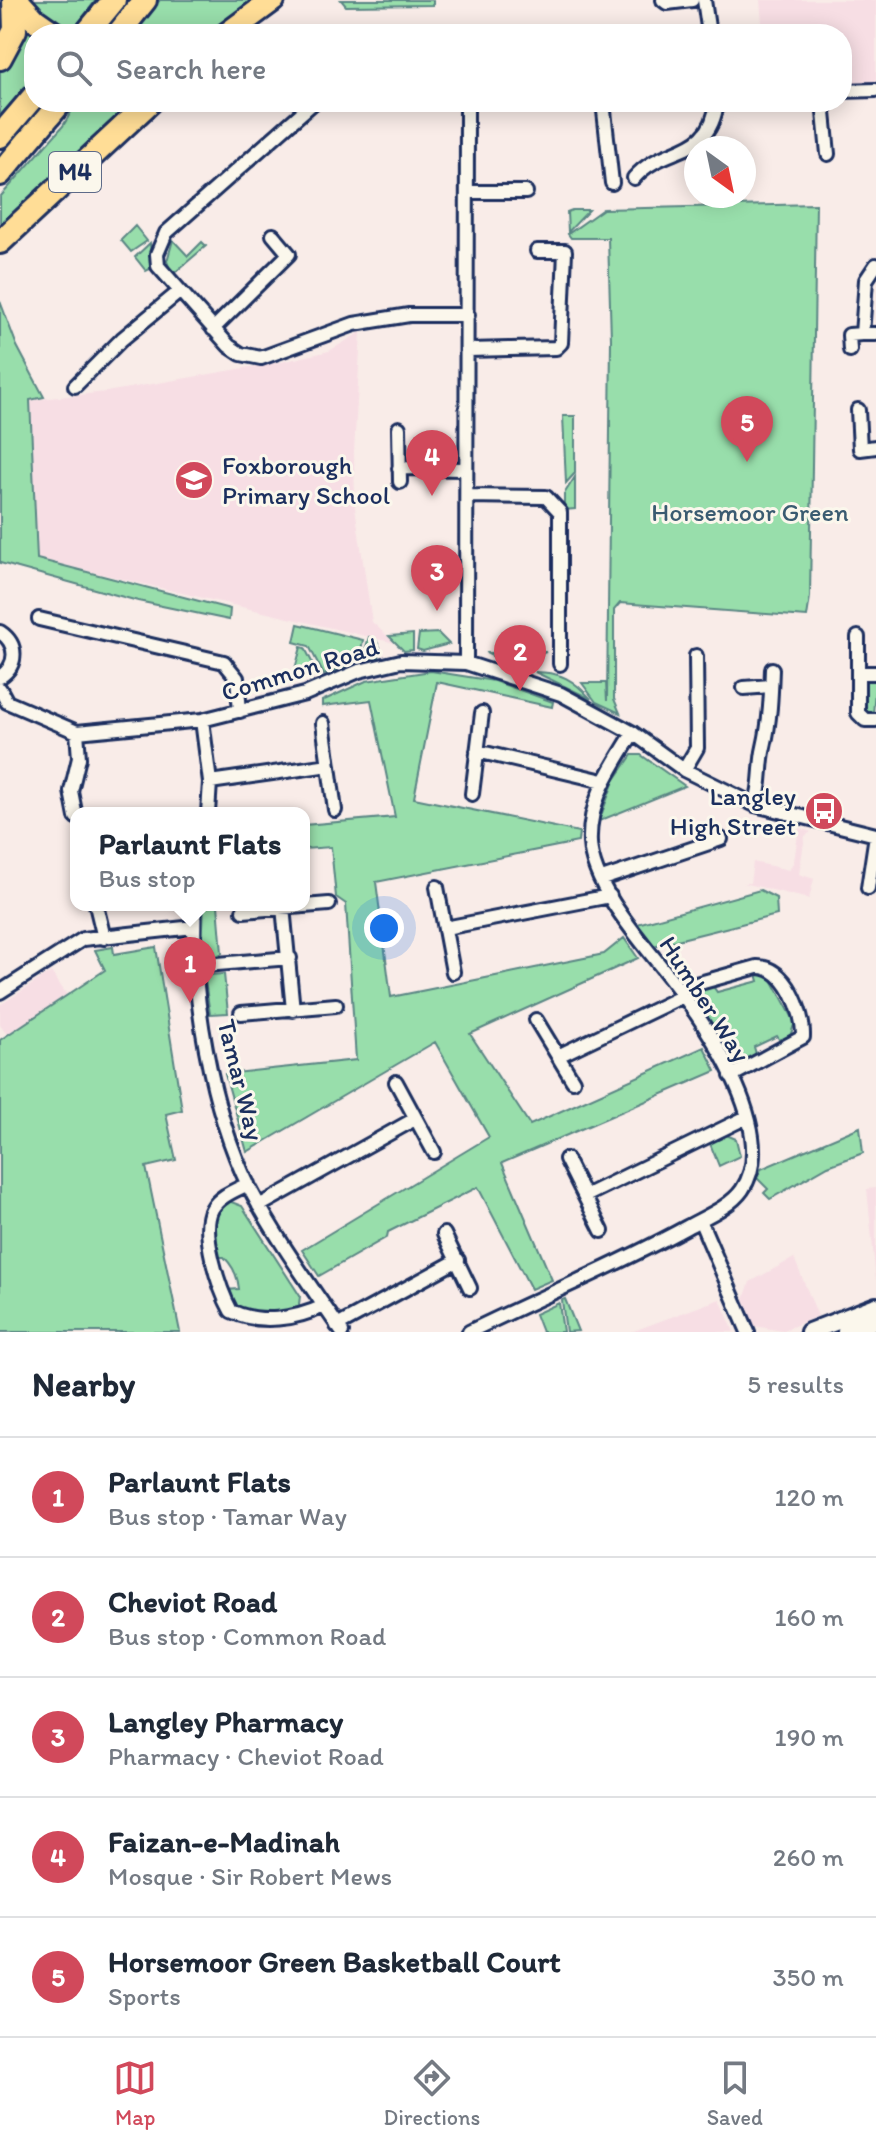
<!DOCTYPE html>
<meta charset="utf-8">
<style>
body{margin:0;font-family:Itim,sans-serif;background:#f6f6f7;color:#1f2937}
.compass{position:absolute;left:684px;top:136px;width:72px;height:72px;border-radius:50%;background:#fff;box-shadow:0 4px 20px #0003;rotate:147deg}
.you{position:absolute;left:384px;top:928px;width:28px;height:28px;margin:-20px;border:6px solid #fff;border-radius:50%;background:#1a73e8;box-shadow:0 0 0 12px #1a73e833}
.badge{display:grid;place-items:center;width:52px;height:52px;border-radius:50%;background:#d1495b;color:#fff;font-size:26px;font-weight:700}
.pin{position:absolute;translate:-50% -66px;filter:drop-shadow(0 2px 4px #0008)}
.pin::after{content:'';position:absolute;top:42px;width:28px;height:24px;background:inherit;clip-path:polygon(0 0,100% 0,50% 100%)}
.popup{position:absolute;left:70px;top:807px;width:240px;height:104px;box-sizing:border-box;display:grid;place-content:center;border-radius:16px;background:#fff;filter:drop-shadow(0 2px 6px #0005);font-size:26px;white-space:nowrap;color:#747a83}
.popup b{font-size:30px;color:#1f2937}
.popup::after{content:'';position:absolute;left:50%;top:100%;margin-left:-16px;border:16px solid transparent;border-top-color:#fff}
.list{margin:0;padding:0;list-style:none}
h2{display:flex;justify-content:space-between;align-items:center;height:104px;margin:0;padding:0 32px;font-size:34px}
h2 small{font-size:26px;font-weight:400;color:#747a83}
.list li{display:grid;grid-template-columns:52px 1fr auto;gap:24px;align-items:center;box-sizing:border-box;height:120px;padding:0 32px;border-top:2px solid #e0e1e3}
.list b{display:block;font-size:30px;white-space:nowrap}
.list p{margin:0;font-size:26px;white-space:nowrap;color:#747a83}
.list em{font-size:26px;font-style:normal;color:#747a83}
.icon{flex:none;width:44px;height:44px;fill:none;stroke:currentColor;stroke-width:2;stroke-linecap:round;stroke-linejoin:round}
.map{position:relative;flex:none;width:876px;height:1332px;overflow:hidden}
.search{position:absolute;background:#fff;box-shadow:0 4px 20px #0003;left:24px;right:24px;top:24px;height:88px;display:flex;align-items:center;gap:20px;box-sizing:border-box;padding:0 28px;border-radius:32px;color:#747a83;font-size:30px}
.sheet{height:704px;background:#fff}
nav{display:flex;justify-content:space-around;align-items:center;box-sizing:border-box;height:112px;border-top:2px solid #e0e1e3;background:#fff;font-size:22px;color:#747a83}
nav a{display:grid;justify-items:center;gap:4px}
nav .on{color:#d1495b}
.map>svg:first-child{display:block}
</style>
<div class="map">
<svg width="876" height="1332" viewBox="0 0 876 1332">
<rect width="100%" height="100%" fill="#f9ece8"/>
<filter id="ink" filterUnits="userSpaceOnUse"><feTurbulence type="fractalNoise" baseFrequency=".0125" numOctaves="2"/><feDisplacementMap in="SourceGraphic" scale="16" xChannelSelector="R" yChannelSelector="G"/><feConvolveMatrix kernelMatrix="1 2 1 2 8 2 1 2 1" color-interpolation-filters="sRGB"/></filter>
<g filter="url(#ink)">
<path fill="#f7dee4" d="M760,0H876V83L842,84V34H763Z
M361,332L354,452L355,507L372,622L395,643L37,559L30,400L106,392L286,361L329,351Z
M799,828L811,832L805,836L799,874L814,879L809,899L744,883H750L753,862L789,870L794,861Z
M51,972L67,995L7,1035L0,1025V1005Z
M876,1188V1280L867,1189Z
M794,1258L818,1316L782,1331L755,1326L744,1299L750,1282Z
M720,1299L734,1332H631L671,1317Z"/>
<path fill="#98deab" stroke="#5a8684" stroke-width="2" d="M29,0H96L70,34Z
M160,0H258L210,34H133Z
M341,0H433V5L346,6Z
M26,24L40,34H34V77L0,116V72L13,55Z
M77,102H140L0,233V197L63,126Z
M816,204L810,597L807,617L620,603L614,610V699L620,713L596,702L582,683H606L607,701L611,339L608,238H571L568,234L603,209Z
M572,210H589L568,232L567,212Z
M135,226L147,241L131,252L121,240Z
M173,240L188,256L202,242L206,246L172,275L167,261Z
M150,243L152,268L146,271L135,257Z
M0,301L17,346L44,397L30,400L37,559L230,609L229,620L138,601L0,563Z
M563,416H575V473L566,483Z
M575,477V509L564,510V494Z
M298,624L363,640L359,661L324,675L309,646L294,642Z
M438,633L449,644L423,651L417,649L419,634Z
M413,634V650L404,651L389,636Z
M369,637L375,639L380,647L379,657L362,660Z
M301,647L305,648L319,676L294,673Z
M546,652L535,656V665L522,671L486,653Z
M431,671L494,681L553,702L552,707L437,682L414,798L579,832L578,842L376,882L391,997L604,954L624,938L638,958L470,1034L530,1125L704,1047L716,1071L502,1163L552,1280L531,1289L478,1187L388,1232L387,1237L319,1276L302,1250L489,1137L435,1042L247,1152L225,1074L356,1060L346,904L336,897L331,847L304,849V825L395,817L371,700L322,706V701L366,681Z
M535,672C561,672 574,680 591,699Z
M863,678H876L873,714L864,713L858,683Z
M632,755H641L685,786L599,821L614,781Z
M760,890L776,898L777,915L653,946L637,924Z
M204,905H218L222,953L217,956L205,955L202,949Z
M113,947L114,954L156,947L182,1110L166,1114L176,1160L146,1167L180,1332H0V1040L105,970L95,950Z
M761,972L770,976L795,1022L788,1042L782,1044L777,1036L754,1047L757,1057L740,1064L730,1057L697,1002L701,986L712,985L717,992L759,981L757,974Z
M224,974L228,1013L210,1014L205,981L209,975Z
M860,1127L863,1153L828,1166L770,1199L764,1193L768,1189L757,1178L761,1169Z
M724,1134L736,1139L740,1156L719,1166L709,1141Z
M226,1200L242,1206L300,1296L298,1313L254,1317L231,1305L226,1290L239,1289C238,1277 233,1266 224,1257H218C213,1235 207,1215 226,1200Z
M565,1299L578,1331L566,1332L562,1300Z
M559,1303L563,1332H542L535,1314Z"/>
<g fill="none" stroke-linecap="round" stroke-linejoin="round">
<defs>
<path id="street" d="M663,0L667,3L692,0
M704,0L709,34
M842,91L876,90
M314,102L166,233L157,254L158,266L229,346L241,354L261,358L354,324L409,315H468
M603,102L612,183
M823,102L828,154
M634,178C664,143 710,160 717,102
M467,192H526
M876,265L866,280L862,334H876
M213,329L289,254L273,235
M468,350L556,348L561,343L565,251H537
M850,350L849,335L862,334
M75,386L122,339L179,292
M858,410L860,449L876,447
M399,428L400,482
M399,468L465,469
M467,496L546,497L560,512V664
M39,619L224,662L237,678L240,711
M0,632C18,644 18,665 0,677
M858,637V713L865,720H876
M466,663L467,102
M859,673H876
M744,688L771,686
M0,689L7,702L77,732L202,720L305,694L359,671L401,661L466,663L561,694L633,733L684,770L755,805L876,835
M202,720L210,782L208,813
M323,723L335,810
M477,751L603,781
M684,770L697,748L696,656
M210,782L329,765
M472,794L482,713
M755,805C763,783 759,767 764,747C770,721 771,696 772,669
M76,817L71,791L79,758L77,732
M602,879L721,839
M437,887L453,972
M868,888L876,835
M96,905L104,938
M195,905C190,990 211,1110 249,1187C275,1237 310,1285 342,1332
M283,907L293,1010
M243,911L329,904
M445,928L610,896
M194,966L290,958
M678,989L757,967C786,966 804,1012 803,1037L731,1076
M0,992L83,939L194,927
M241,1013L336,1005
M536,1020L573,1081
M558,1056L683,996
M396,1082L434,1152
M566,1159L602,1231
M248,1184C236,1190 219,1196 212,1209C200,1231 219,1289 231,1311C260,1325 296,1319 324,1306
M585,1196L747,1117
M259,1206L415,1119
M700,1220L748,1332
M444,1234L470,1288
M337,1326L458,1260
M469,1332C542,1296 616,1266 687,1227C705,1217 730,1207 742,1190C780,1135 710,1031 677,987C649,949 593,892 590,843C588,800 612,768 633,733"/>
<path id="secondary" d="M809,1332L876,1306
M846,1332L876,1320"/>
<path id="highway" d="M17,0L35,20L55,34
M86,34L114,0
M118,34L145,0
M227,34L273,0
M0,58L15,30L14,0
M0,136L34,96
M0,174L61,102
M0,242L150,102"/>
</defs>
<use href="#street" stroke="#1b2f5e" stroke-width="18"/>
<use href="#secondary" stroke="#1b2f5e" stroke-width="22"/>
<use href="#highway" stroke="#1b2f5e" stroke-width="28"/>
<use href="#street" stroke="#fbf7ec" stroke-width="12"/>
<use href="#secondary" stroke="#fbf7ec" stroke-width="16"/>
<use href="#highway" stroke="#ffdd96" stroke-width="22"/>
</g>
</g>
<defs>
<symbol id="school-disc" viewBox="-11 -11 22 22"><circle r="9.5" fill="#d1495b" stroke="#fbf7ec"/><path d="M0-5L7-2L0 1L-7-2ZM-4 1L0 2.5L4 1V4Q0 6-4 4Z" fill="#fff"/></symbol>
<symbol id="bus-disc" viewBox="-11 -11 22 22"><circle r="9.5" fill="#d1495b" stroke="#fbf7ec"/><path d="M-5-6H5V4H4V6H2V4H-2V6H-4V4H-5ZM-3.5-4V0h7V-4ZM-3.5 1.2v1.5H-2V1.2ZM2 1.2v1.5H3.5V1.2Z" fill="#fff"/></symbol>
</defs>
<g fill-rule="evenodd">
<use href="#school-disc" x="172" y="458" width="44" height="44"/>
<use href="#bus-disc" x="802" y="789" width="44" height="44"/>
</g>
<g text-anchor="middle" stroke-width="6" stroke-linejoin="round" paint-order="stroke">
<rect fill="#fbf7ec" stroke="#5e6b89" stroke-width="2" x="49" y="152" width="52" height="40" rx="6"/>
<g font-size="24" font-weight="bold" fill="#1b2f5e">
<text x="75" y="180">M4</text>
</g>
<g font-size="26" fill="#1b2f5e" stroke="#fbf7ec" text-anchor="start">
<text x="222" y="474">Foxborough<tspan x="222" dy="30">Primary School</tspan></text>
<text x="796" y="805" text-anchor="end">Langley<tspan x="796" dy="30">High Street</tspan></text>
</g>
<g font-size="26" fill="#3a5b71" stroke="#fbf7ec">
<text x="750" y="521">Horsemoor Green</text>
</g>
<g font-size="26" fill="#1b2f5e" stroke="#fbf7ec">
<text transform="translate(300 669) rotate(-17)" y="9">Common Road</text>
<text transform="translate(705 999) rotate(57)" y="9">Humber Way</text>
<text transform="translate(241 1080) rotate(76)" y="9">Tamar Way</text>
</g>
</g>
</svg>
<svg class="compass" viewBox="-18 -18 36 36"><path d="M0-13l5 13h-10z" fill="#e53935"/><path d="M0 13l5-13h-10z" fill="#747a83"/></svg>
<div class="you"></div>
<div class="pin badge" style="left:190px;top:1003px">1</div>
<div class="popup"><b>Parlaunt Flats</b>Bus stop</div>
<div class="pin badge" style="left:520px;top:691px">2</div>
<div class="pin badge" style="left:437px;top:611px">3</div>
<div class="pin badge" style="left:432px;top:496px">4</div>
<div class="pin badge" style="left:747px;top:462px">5</div>
<div class="search"><svg class="icon" aria-label="search" viewBox="0 0 24 24"><circle cx="10" cy="10" r="6"/><path d="M15 15l6 6"/></svg>Search here</div>
</div>
<section class="sheet">
<h2>Nearby<small>5 results</small></h2>
<ul class="list">
<li><span class="badge">1</span><div><b>Parlaunt Flats</b><p>Bus stop · Tamar Way</p></div><em>120 m</em></li>
<li><span class="badge">2</span><div><b>Cheviot Road</b><p>Bus stop · Common Road</p></div><em>160 m</em></li>
<li><span class="badge">3</span><div><b>Langley Pharmacy</b><p>Pharmacy · Cheviot Road</p></div><em>190 m</em></li>
<li><span class="badge">4</span><div><b>Faizan-e-Madinah</b><p>Mosque · Sir Robert Mews</p></div><em>260 m</em></li>
<li><span class="badge">5</span><div><b>Horsemoor Green Basketball Court</b><p>Sports</p></div><em>350 m</em></li>
</ul>
</section>
<nav>
<a class="on"><svg class="icon" aria-label="map" viewBox="0 0 24 24"><path d="M3 6l6-2 6 2 6-2v14l-6 2-6-2-6 2zM9 4v14M15 6v14"/></svg>Map</a>
<a><svg class="icon" aria-label="directions" viewBox="0 0 24 24"><path d="M12 3l9 9-9 9-9-9zM9 14v-3h6M13 9l2 2-2 2"/></svg>Directions</a>
<a><svg class="icon" aria-label="saved" viewBox="0 0 24 24"><path d="M7 4h10v16l-5-4-5 4z"/></svg>Saved</a>
</nav>
